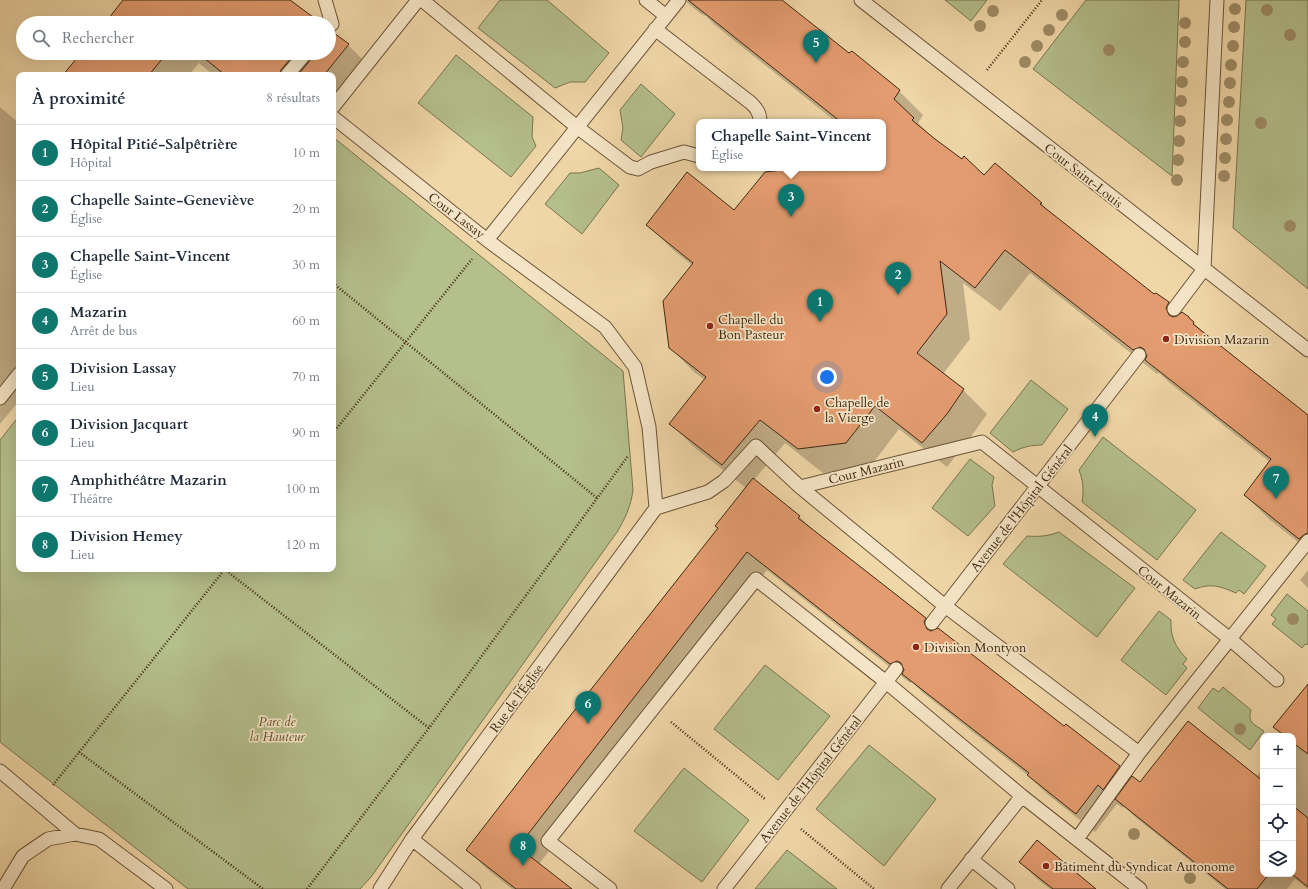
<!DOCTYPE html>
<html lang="fr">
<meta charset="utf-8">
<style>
body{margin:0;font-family:Cardo,serif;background:#f2f2f3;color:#1f2937}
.controls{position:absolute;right:12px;bottom:12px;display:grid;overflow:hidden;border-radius:8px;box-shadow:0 4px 16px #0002}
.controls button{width:36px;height:36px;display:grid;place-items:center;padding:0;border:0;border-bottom:1px solid #e0e1e3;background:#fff;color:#1f2937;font:20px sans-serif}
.you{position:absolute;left:827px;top:377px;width:14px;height:14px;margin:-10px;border:3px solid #fff;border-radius:50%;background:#1a73e8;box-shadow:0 0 0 6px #1a73e833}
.badge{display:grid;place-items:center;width:26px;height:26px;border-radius:50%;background:#0f766e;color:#fff;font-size:13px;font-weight:700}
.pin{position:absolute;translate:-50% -33px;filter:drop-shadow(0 1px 2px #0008)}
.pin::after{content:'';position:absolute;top:21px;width:14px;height:12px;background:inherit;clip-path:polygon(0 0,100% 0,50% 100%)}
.popup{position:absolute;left:696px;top:119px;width:190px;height:52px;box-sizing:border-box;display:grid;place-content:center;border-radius:8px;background:#fff;filter:drop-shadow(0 1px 3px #0005);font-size:13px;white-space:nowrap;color:#747a83}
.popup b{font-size:15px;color:#1f2937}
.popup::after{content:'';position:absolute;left:50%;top:100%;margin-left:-8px;border:8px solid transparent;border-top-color:#fff}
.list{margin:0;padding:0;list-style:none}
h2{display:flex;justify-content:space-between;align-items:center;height:52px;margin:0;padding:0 16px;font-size:17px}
h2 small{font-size:13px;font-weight:400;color:#747a83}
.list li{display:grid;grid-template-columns:26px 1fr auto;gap:12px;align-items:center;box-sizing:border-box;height:56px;padding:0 16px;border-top:1px solid #e0e1e3}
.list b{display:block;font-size:15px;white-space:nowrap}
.list p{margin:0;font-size:13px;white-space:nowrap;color:#747a83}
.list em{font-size:13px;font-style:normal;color:#747a83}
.icon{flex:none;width:22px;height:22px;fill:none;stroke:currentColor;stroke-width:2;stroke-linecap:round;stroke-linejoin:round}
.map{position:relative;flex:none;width:1308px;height:889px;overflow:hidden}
.search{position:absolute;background:#fff;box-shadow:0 4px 16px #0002;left:16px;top:16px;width:320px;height:44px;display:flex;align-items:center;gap:10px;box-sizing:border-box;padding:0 14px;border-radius:22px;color:#747a83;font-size:15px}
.panel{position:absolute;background:#fff;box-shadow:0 4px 16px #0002;left:16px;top:72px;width:320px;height:500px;border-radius:8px}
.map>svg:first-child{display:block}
</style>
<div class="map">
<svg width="1308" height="889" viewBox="0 0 1308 889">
<rect width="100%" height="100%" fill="#f0d7a8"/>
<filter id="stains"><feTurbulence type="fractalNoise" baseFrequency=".005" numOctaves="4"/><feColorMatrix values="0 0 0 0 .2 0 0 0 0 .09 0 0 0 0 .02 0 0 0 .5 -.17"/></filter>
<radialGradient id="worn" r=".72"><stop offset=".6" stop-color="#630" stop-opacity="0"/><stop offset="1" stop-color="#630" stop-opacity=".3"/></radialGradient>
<path fill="#b4bf8c" stroke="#7a744f" d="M500,0H547L609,53L585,82H570L555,88L478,28Z
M945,0H987L971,21Z
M1086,0H1179L1172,176L1033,69Z
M1246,0H1308V289L1233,228Z
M456,55L533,117L532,137L536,146L511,177L418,103Z
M641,84L675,114L641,157L621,140L623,128L620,110Z
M333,137L623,371L633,490C631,506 625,519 617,532L371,877L360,889H188L0,742V440L19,416V569H333Z
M599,168L619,185L582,234L545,204L570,173H580Z
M1031,380L1068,409L1042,445C1031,445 1023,447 1013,452L990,433Z
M1103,437L1196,510L1157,560L1082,502C1084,490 1083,481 1079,470Z
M970,459L994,477L992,485L995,506L968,536L932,508Z
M1059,532L1135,588L1097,637L1003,564L1027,536C1039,537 1048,536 1059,532Z
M1221,532L1266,566L1244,594L1239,590L1236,593C1220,586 1211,583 1195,589L1183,580Z
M1287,594L1308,611V644L1304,645L1302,648L1272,624L1276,619L1271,615Z
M1159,611L1171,620C1170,636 1175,647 1187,659L1183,664L1187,668L1166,695L1121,660Z
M765,665L830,716L778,780L714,729Z
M1223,687L1251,710C1247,723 1255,725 1264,731L1250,750L1198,708L1213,688L1219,692Z
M869,745L936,799L884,866L816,809Z
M684,768L749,820L702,882L634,831Z
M787,850L837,889H755Z"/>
<path fill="#0003" d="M684,0H780L849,55L899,91L923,115L918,123L937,142L984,177L1041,203L1054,217L1154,295L1156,294L1169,303L1180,314L1189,318L1208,337L1307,416L1308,414V550L1269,519L1245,495L1270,462L1171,384L1159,373L1157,374L1030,273L1000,311L963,283L970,339L943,374L963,390L987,414L970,438L947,467L899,429L870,467L823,473L785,443L754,480L800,517L817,534L925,619L936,630L1064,728L1119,767L1131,779L1140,783L1256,777L1263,768V874H1293V736H1283L1275,727L1308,685V889L1295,879L1287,889H1225L1134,816L1124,806L1123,808L1117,804L1095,832L1047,794L1030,777L923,693L912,682L910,683L767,570L539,864L571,889H512L487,869L468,850L719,529L746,488L695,448L671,424L705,380L694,372L670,347L693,266L671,248L647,224L734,212L808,168H883V122H836L715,25L706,16L701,14Z
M329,32L348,45L370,67L333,114V75H213L199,63L189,75H65L82,53H329Z
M0,107L19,123V401L0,424Z
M1308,570V588L1300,580Z
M1020,862L1095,889H1050L1037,879Z"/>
<path fill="#e39c6f" stroke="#402812" d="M123,0H290L321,23H105Z
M688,0H782L849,53L852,51L900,90L894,99L914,118L912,120L935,139L962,159L964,156L984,175L995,163L1042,203L1040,204L1154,294L1156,293L1169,302L1166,308L1169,315L1173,317L1177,316L1182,312L1189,317V318L1194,322L1193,324L1308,415V533L1305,534L1299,539L1244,495L1271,459L1145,360L1147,356L1144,349L1140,347L1133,350L1005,250L975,288L940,261L947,314L917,353L964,389L947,414L922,443L875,406L846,443L798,449L760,420L722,465L669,424L706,377L669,348L663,301L693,263L646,225L687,172L734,210L765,172L799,168H883V122H841Z
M334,33L349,44L324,75H298L312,58L314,53H329V35Z
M81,53H167L149,75H63Z
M190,53H295L281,70L279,75H225L198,53L195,57Z
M753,478L800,516L798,518L926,618L924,622L927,629L931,631L938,628L1064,726L1066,724L1120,766L1103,790L1098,785L1076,814L1027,775L1029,773L902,674L904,670L901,663L897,661L890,664L747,552L518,847L572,889H516L466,850L537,758L718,528L715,526Z
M1308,684V754L1293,743V736H1285L1273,727Z
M1188,721L1263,781V874H1269L1257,889H1228L1115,799L1132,776L1140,782Z
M1293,806L1308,818V887L1292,874H1293Z
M1037,840L1096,889H1053L1019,862Z"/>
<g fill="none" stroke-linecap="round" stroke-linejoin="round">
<defs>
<path id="service" d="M325,0L332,24L329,27
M422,0L577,127L630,167L638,169L651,162L684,152L699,156
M646,0L666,16
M861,0L1308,350
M655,29L751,103C757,109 760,113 760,122
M287,75L306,53
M333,107L418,0
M333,117L487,240L605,327L635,367L649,427L656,508
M487,240L679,0
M1174,309L1204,269L1217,0
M0,398L19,374
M656,508L708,492L724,481L756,446L800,487
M932,623L1139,355
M1139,753L945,606L800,487L982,442L1230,639L1277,680
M0,771L75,834
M1022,796L1140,889
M412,839L474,889
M1077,839L1139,753L1308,541
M971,859L1008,889
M3,889L23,856L48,839L75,834L99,839L166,889
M380,889L412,839L656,508
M610,889L548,841L756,579L886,682L1022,796L948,889
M724,889L896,669"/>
</defs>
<use href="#service" stroke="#6c5438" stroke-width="15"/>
<path stroke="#402812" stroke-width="2.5" stroke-dasharray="1 2" stroke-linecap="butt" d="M987,70L1042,0
M333,283L597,498
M333,433L472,259
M224,569L429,728
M671,722L765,799
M79,752L263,889
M53,785L225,569
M801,829L874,889
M307,889L429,728L628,456"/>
<use href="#service" stroke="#f5e5c6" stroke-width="13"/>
</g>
<g fill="#9f8c66">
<circle cx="1235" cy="9" r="6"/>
<circle cx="1267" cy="10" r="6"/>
<circle cx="993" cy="11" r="6"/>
<circle cx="1062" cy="15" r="6"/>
<circle cx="1185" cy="23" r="6"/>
<circle cx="980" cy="26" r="6"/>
<circle cx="1234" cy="27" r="6"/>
<circle cx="1049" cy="30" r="6"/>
<circle cx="1290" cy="35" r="6"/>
<circle cx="1185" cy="42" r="6"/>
<circle cx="1037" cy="46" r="6"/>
<circle cx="1233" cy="46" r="6"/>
<circle cx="1109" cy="50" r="6"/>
<circle cx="1025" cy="62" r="6"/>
<circle cx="1183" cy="62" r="6"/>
<circle cx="1231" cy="65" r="6"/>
<circle cx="1182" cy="82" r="6"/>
<circle cx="1230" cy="83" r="6"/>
<circle cx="1181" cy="101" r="6"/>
<circle cx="1229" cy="102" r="6"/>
<circle cx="1227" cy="120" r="6"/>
<circle cx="1180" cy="121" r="6"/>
<circle cx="1261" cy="123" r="6"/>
<circle cx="1226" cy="139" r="6"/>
<circle cx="1179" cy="141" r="6"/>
<circle cx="1225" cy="158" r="6"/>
<circle cx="1178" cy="160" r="6"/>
<circle cx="1224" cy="176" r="6"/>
<circle cx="1177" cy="180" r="6"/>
<circle cx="1290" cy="226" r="6"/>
<circle cx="1293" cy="619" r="6"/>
<circle cx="1240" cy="729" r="6"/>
<circle cx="1134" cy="834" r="6"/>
<circle cx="1190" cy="878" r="6"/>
</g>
<g fill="#8f2418" stroke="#f5e5c6" stroke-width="1.5">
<circle cx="710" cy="326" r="4"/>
<circle cx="1166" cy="339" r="4"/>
<circle cx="817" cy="409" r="4"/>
<circle cx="916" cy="647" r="4"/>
<circle cx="1046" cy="866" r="4"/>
</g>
<g text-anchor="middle" stroke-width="3.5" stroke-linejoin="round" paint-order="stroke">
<g font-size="13" fill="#402812" stroke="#f5e5c6">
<text transform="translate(1084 175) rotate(38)" y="5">Cour Saint-Louis</text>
<text transform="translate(457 215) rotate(37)" y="5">Cour Lassay</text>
<text transform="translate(866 470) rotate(-14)" y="5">Cour Mazarin</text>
<text transform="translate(1021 508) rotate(-52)" y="5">Avenue de l'Hôpital Général</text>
<text transform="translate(1170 592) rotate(39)" y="5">Cour Mazarin</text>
<text transform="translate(516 698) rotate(-54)" y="5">Rue de l'Église</text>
<text transform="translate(810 779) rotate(-52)" y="5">Avenue de l'Hôpital Général</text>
</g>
<g font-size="13" fill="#402812" stroke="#f5e5c6" text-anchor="start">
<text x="718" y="324">Chapelle du<tspan x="718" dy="15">Bon Pasteur</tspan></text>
<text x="1174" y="344">Division Mazarin</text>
<text x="825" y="407">Chapelle de<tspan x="825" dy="15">la Vierge</tspan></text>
<text x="924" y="652">Division Montyon</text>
<text x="1054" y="871">Bâtiment du Syndicat Autonome</text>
</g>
<g font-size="13" font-style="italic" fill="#5d4e30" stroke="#f5e5c6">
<text x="277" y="726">Parc de<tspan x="277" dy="15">la Hauteur</tspan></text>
</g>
</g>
<rect width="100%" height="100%" filter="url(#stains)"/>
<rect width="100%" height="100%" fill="url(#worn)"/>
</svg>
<div class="controls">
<button>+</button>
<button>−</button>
<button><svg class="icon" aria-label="locate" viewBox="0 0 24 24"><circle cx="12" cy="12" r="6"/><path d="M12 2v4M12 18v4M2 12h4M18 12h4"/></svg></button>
<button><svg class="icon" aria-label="layers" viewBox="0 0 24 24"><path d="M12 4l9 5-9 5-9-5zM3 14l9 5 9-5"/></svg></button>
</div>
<div class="you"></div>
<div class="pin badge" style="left:820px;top:322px">1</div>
<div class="pin badge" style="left:898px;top:295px">2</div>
<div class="pin badge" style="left:791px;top:217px">3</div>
<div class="popup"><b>Chapelle Saint-Vincent</b>Église</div>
<div class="pin badge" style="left:1095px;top:437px">4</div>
<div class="pin badge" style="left:816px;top:63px">5</div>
<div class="pin badge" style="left:588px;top:724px">6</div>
<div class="pin badge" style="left:1276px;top:499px">7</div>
<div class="pin badge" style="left:523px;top:866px">8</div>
<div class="search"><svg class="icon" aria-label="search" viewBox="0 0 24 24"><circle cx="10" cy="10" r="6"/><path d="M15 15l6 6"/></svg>Rechercher</div>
<section class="panel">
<h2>À proximité<small>8 résultats</small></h2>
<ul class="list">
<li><span class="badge">1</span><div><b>Hôpital Pitié-Salpêtrière</b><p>Hôpital</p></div><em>10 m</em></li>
<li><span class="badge">2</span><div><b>Chapelle Sainte-Geneviève</b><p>Église</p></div><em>20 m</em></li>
<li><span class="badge">3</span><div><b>Chapelle Saint-Vincent</b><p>Église</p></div><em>30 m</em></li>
<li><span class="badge">4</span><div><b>Mazarin</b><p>Arrêt de bus</p></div><em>60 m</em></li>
<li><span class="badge">5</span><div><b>Division Lassay</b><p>Lieu</p></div><em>70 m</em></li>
<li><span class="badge">6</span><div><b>Division Jacquart</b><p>Lieu</p></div><em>90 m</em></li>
<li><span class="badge">7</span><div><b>Amphithéâtre Mazarin</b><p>Théâtre</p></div><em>100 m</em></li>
<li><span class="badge">8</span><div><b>Division Hemey</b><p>Lieu</p></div><em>120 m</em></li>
</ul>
</section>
</div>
